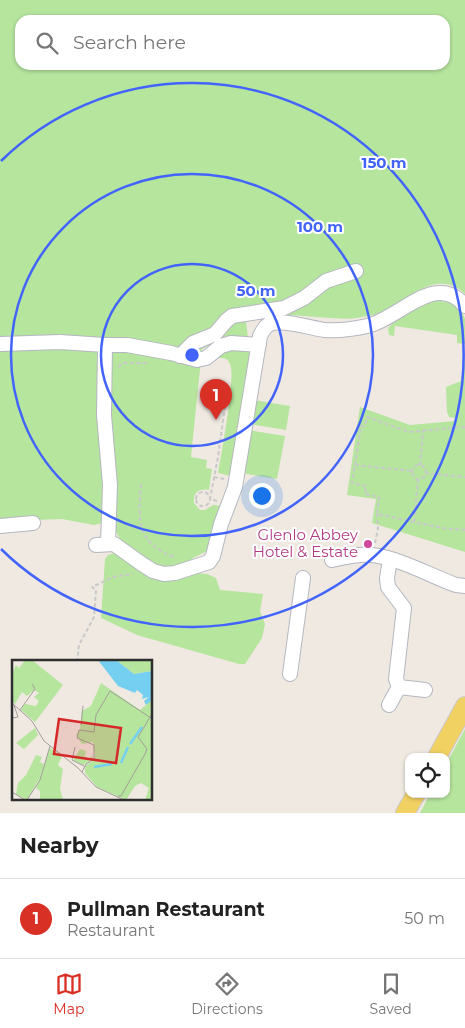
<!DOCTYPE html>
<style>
body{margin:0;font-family:Montserrat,sans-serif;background:#f2f2f2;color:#222}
.controls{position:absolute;right:15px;bottom:15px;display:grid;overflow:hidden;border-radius:10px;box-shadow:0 1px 4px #0004}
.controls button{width:45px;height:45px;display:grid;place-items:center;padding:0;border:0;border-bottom:1px solid #e0e0e0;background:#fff;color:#222;font:25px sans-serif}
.you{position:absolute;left:261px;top:495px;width:18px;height:18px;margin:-12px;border:4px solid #fff;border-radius:50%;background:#1a73e8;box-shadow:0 0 0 8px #1a73e833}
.badge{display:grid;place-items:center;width:32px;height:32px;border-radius:50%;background:#d93025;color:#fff;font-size:16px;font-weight:700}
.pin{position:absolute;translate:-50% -41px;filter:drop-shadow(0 1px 2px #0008)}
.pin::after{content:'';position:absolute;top:26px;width:18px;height:15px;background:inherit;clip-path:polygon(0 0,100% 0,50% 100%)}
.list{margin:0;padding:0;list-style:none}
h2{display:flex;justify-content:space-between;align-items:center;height:65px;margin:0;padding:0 20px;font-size:21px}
h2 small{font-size:16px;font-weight:400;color:#767676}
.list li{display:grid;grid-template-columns:32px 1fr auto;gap:15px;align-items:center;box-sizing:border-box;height:80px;padding:0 20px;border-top:1px solid #e0e0e0}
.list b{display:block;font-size:19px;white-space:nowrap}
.list p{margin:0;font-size:16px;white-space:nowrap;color:#767676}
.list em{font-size:16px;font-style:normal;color:#767676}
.icon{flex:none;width:28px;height:28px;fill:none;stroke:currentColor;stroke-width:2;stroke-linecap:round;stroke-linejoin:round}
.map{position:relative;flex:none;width:465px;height:813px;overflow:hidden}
.search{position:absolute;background:#fff;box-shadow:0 1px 4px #0004;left:15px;right:15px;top:15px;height:55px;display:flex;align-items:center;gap:12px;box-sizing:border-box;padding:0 18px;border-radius:15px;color:#767676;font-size:19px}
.sheet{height:145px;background:#fff}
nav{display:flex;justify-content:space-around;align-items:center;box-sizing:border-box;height:70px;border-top:1px solid #e0e0e0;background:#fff;font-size:14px;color:#767676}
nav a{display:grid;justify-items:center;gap:2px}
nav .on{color:#d93025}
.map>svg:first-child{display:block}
</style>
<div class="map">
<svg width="465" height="813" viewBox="0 0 465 813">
<rect width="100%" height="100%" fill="#efe9e1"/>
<path fill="#b6e59e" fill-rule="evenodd" d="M0,0H465V294C437,267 407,300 382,312C375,315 364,317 356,318C333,322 260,306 246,322L248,338L217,341L202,349L191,457L207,460L206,468L212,469L209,490C198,488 193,493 194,503L200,510H205L213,505L224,506L207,551L193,558L187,564L171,569L155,566L122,542L115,530L104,470L102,523L94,525L62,519L0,521ZM20,20H445V65H20Z
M431,301C445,300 461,304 465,319C465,326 465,337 465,344L457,343V335L395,326L394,336L389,335L388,328L392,324L423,304Z
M225,349L251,350L230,476L218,473C221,456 236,376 230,364C227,357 223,358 217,358Z
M465,355V552L372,523L376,499L347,495L360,407L410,425L455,421L456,418L449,417L447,412L446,387L461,381Z
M254,400L290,406L286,430L250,424Z
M248,430L285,436L277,479L241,473Z
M114,553L121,554L134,567L207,574L216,578L220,590L263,594L260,611L265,624L262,638L245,664H239L137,635L101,618L105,559L108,555Z
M465,729V813H420L430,794H446V764Z"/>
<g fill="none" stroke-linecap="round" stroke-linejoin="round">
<defs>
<path id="minor" d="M0,344L60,342L105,345L104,415L110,485L108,544
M105,345H127L171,353L197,360L206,358L221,346L231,343L259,345
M180,356L193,343L215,334L226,321L232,316L284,308L304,298L326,281L356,271
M0,526L33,523
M96,545L114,544L142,564L153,571L164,574L175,573L209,562L213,556L221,524L235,487L260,336C263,330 266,324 273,323C287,320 310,328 325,330C339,331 354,329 367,326C399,319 436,270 465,306
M390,559L387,578L388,587L404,608L396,679L399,687L425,690
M332,560C345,557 358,554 371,555C397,557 431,576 456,585L465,586
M290,674L303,578
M389,705L399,687"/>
<path id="major" d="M437,757L465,706
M405,813L416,794"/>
</defs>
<use href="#minor" stroke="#b4b7c1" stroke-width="16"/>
<use href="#major" stroke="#c9c9c9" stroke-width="20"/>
<path stroke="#c9c9c9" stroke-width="2" stroke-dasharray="4 2.5" stroke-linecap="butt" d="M118,367L124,363H147
M465,427L409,432L367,417L365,426H361L352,483L366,486L365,494L379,497L377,514L442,528L465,530
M355,465L412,471
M420,465L423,431
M412 472a7 7 0 1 1 14 0a7 7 0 1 1-14 0Z
M425,473L465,477
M214,477L224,479
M141,484C138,521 136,543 176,558
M196 499a7 7 0 1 1 14 0a7 7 0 1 1-14 0Z
M217,501L210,499L218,457L228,384
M414,522L418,480
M375,543L378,529L377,514
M77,662L79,645L94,617L96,590L92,587L113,577L133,574"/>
<use href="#minor" stroke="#fff" stroke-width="14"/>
<use href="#major" stroke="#f2d163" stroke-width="18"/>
</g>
<g fill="none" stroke="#4264fb" stroke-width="2.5">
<circle cx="192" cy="355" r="91"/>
<circle cx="192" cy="355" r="181"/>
<path d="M1 161A272 272 0 1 1 1 549"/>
</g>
<circle fill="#d1479c" stroke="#fff" stroke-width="2" cx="368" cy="544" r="5"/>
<g text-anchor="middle" stroke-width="4" stroke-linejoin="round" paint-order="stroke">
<g font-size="15" fill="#b23c85" stroke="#fff" text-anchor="end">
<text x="358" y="540">Glenlo Abbey<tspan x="358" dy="17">Hotel &amp; Estate</tspan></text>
</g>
</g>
<g transform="translate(12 660)">
<rect width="140" height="140" fill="#efe9e1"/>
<path d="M13,0H20L51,25L23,62L9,50L13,44L24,46L27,41L22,37L27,33L22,30L15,36L10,32L3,44L0,41V14L4,5L7,8ZM104,0H140V11L122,14ZM89,23L128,50L140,40V140H133L137,128L129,123L123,126L114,140L85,127L73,113V106L83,99L81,82L70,84L64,75L68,69L70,51L79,46ZM23,68L26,75L12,89L4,83ZM38,88L50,96L46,105L51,109L48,128L51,140H28V131L24,128ZM68,89L74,91L73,97L78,99L80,94L81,99L71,105L61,100ZM24,95L30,97L28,102L32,104L27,119L15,140L4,134L6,123L14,115Z" fill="#b6e59e"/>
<path d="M86,0H104L122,14L140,11V40L134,45L132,41L137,37L130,39L131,35L125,30L123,33L106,26Z" fill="#75cff0"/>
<path fill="none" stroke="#75cff0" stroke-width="2.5" d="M118,84L130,67M109,103L116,87M82,107L100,104"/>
<path fill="none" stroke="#a29e99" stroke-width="1" d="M0,43L20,61L32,81L66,108L84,127L112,140M8,50L23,29L20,24M0,58L6,57L2,45M69,65L71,46M67,70L82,72L84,55L98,31L139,58M67,70L65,78L82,85V99L74,104L70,112M63,87L60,100L72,106M0,132L13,140M106,136H109L133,94L135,89L126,77L140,54M15,140L28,120L38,86"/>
<path fill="#d62828" fill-opacity="0.15" stroke="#d62828" stroke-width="2.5" d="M47,59L109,68L104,103L42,94Z"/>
<rect width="140" height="140" fill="none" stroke="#2e2e2e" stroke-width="2.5"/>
</g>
<circle cx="192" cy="355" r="8" fill="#4264fb" stroke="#fff" stroke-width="2.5"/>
<g font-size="15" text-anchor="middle" font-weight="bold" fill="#4264fb" stroke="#fff" stroke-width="4" stroke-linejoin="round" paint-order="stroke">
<text x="384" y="168">150 m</text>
<text x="320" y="232">100 m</text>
<text x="256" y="296">50 m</text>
</g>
</svg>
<div class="controls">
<button><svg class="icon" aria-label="locate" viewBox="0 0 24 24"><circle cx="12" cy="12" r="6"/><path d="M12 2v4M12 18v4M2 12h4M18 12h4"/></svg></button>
</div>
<div class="you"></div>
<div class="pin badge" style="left:216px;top:420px">1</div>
<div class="search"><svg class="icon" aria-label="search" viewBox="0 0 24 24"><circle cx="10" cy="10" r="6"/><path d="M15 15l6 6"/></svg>Search here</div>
</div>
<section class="sheet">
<h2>Nearby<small></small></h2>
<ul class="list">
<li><span class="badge">1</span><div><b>Pullman Restaurant</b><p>Restaurant</p></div><em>50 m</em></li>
</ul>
</section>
<nav>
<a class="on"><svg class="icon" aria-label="map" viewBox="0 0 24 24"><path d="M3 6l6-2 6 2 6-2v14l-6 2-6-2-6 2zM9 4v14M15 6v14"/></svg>Map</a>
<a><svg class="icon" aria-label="directions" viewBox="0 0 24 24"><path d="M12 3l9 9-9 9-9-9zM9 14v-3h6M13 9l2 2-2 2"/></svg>Directions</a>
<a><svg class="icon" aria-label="saved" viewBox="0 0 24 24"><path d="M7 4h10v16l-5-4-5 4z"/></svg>Saved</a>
</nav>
